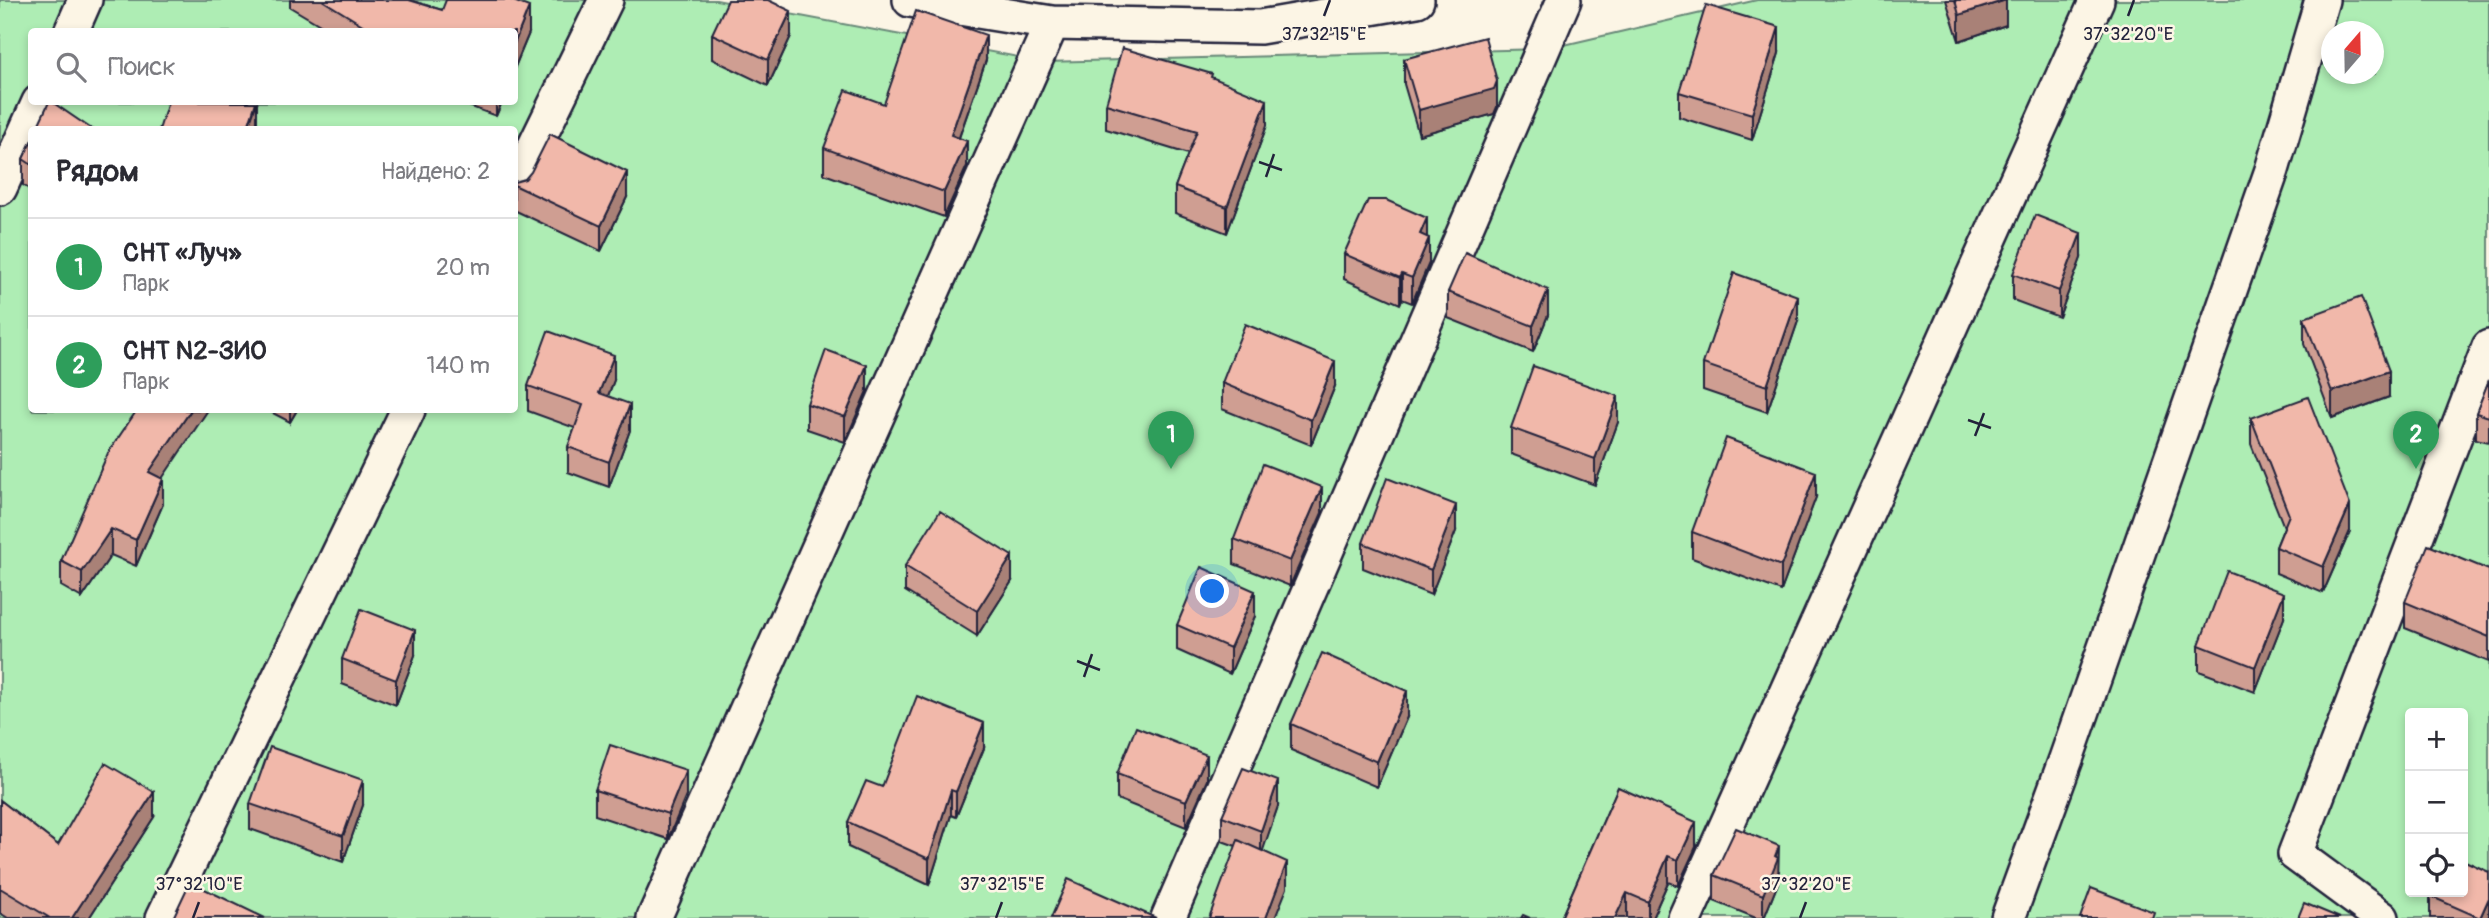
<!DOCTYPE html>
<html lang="ru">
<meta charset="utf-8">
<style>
body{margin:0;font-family:Pangolin,sans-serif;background:#f2f2f3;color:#2b2b33}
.controls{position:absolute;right:21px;bottom:21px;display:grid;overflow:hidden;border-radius:7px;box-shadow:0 4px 10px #0003}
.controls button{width:63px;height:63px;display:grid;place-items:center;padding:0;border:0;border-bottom:2px solid #e1e1e2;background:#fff;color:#2b2b33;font:35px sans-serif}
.compass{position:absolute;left:2321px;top:21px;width:63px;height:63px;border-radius:50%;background:#fff;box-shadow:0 4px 10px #0003;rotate:20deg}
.you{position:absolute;left:1213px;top:592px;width:24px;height:24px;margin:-18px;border:5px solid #fff;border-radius:50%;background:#1a73e8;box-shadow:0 0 0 10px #1a73e833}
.badge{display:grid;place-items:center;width:46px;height:46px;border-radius:50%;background:#c8321e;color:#fff;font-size:23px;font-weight:700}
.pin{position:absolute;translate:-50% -58px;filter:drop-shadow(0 2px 4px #0008)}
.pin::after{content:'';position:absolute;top:37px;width:24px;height:21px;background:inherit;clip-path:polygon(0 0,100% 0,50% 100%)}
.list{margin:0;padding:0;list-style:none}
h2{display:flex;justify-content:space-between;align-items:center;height:91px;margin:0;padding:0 28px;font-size:30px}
h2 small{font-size:23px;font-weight:400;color:#7c7c81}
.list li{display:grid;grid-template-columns:46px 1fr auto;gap:21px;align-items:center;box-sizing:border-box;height:98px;padding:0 28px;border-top:2px solid #e1e1e2}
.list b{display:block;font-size:26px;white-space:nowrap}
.list p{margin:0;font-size:23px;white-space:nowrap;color:#7c7c81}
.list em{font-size:23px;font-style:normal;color:#7c7c81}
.icon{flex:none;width:38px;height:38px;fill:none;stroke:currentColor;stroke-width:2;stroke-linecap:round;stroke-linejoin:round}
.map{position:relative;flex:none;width:2489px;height:918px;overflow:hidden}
.search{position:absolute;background:#fff;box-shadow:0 4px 10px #0003;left:28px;top:28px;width:490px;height:77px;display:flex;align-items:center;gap:18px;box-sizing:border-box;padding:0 24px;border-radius:7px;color:#7c7c81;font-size:26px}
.panel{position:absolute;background:#fff;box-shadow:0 4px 10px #0003;left:28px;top:126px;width:490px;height:287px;border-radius:7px}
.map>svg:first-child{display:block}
</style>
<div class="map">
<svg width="2489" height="918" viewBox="0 0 2489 918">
<rect width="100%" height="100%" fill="#fcf5e5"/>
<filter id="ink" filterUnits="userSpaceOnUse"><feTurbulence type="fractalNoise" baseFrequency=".0143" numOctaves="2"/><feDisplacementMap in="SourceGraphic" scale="14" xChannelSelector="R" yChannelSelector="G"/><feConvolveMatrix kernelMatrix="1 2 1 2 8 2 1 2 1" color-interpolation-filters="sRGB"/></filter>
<g filter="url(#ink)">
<path fill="#aeedb4" stroke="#688878" stroke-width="2" fill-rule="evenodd" d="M0,0H716L1044,62L1547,49L1757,0H2489V918H0ZM32,32H514V102H32ZM2332,32H2374V74H2332ZM32,130H514V410H32ZM2410,713H2463V892H2410Z"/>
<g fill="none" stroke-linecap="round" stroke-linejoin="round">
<defs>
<path id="lane" d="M910,0L1052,23L1260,27L1417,0
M71,32L85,0
M0,188L39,102
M514,189L606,0
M163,918L408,410
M654,918L1052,23
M1168,918L1564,0
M1685,918L2097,0
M2008,918L2066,759L2272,170L2322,0
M2382,918L2295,854L2489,347"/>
</defs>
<use href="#lane" stroke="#22223b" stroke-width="38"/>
<use href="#lane" stroke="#fcf5e5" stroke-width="33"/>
</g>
<path fill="#cf9e92" stroke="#22223b" stroke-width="2" d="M290,0H409L442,10L529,33L514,69V32H332L290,7Z
M1946,0H2006V25L1959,41Z
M712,34L791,36L768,86L712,59Z
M1779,53L1752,140L1679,117V92Z
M1404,59L1497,107L1494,114L1419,135L1404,84Z
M986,60L959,138L967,166L944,217L824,174V148L884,104Z
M1212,78L1267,125L1227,233L1175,213V187L1188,154L1106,129V104Z
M458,102H502L496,116Z
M32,140V191L23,185V159Z
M514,182L627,197L601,251L514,210Z
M1427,237L1429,263L1412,303L1402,299L1400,304L1344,279V254Z
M2081,258L2059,317L2013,300V274Z
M1448,292L1548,315L1533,352L1448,318Z
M2304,318L2389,397L2332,418L2304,344Z
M1798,321L1767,412L1703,390V364Z
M614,380L608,396L630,430L609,487L568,472V447L575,428L528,411V386Z
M2489,380V442L2476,439V413Z
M1222,383L1335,386L1311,445L1222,409Z
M867,391L845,442L807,429V404Z
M267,410H297L290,422Z
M2251,418L2350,531L2323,593L2276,573V547L2284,527L2251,444Z
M1618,422L1595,485L1511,454V428Z
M162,478L163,504L136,566L111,555L82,598L61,586V561Z
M1816,497L1781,591L1692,558V532Z
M1322,513L1290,586L1234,564V539Z
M1456,531L1431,595L1363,568V543Z
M905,566L1012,581L977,636L905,591Z
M2489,570V662L2405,628V602Z
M1255,616L1230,674L1177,650V625Z
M2284,618L2255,692L2199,671V645Z
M415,655L396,705L342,684V659Z
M1407,717L1377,787L1291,750V724Z
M984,748L956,817L951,815L929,885L848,847V822L882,787Z
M1117,774L1207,780L1186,827L1117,799Z
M1618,787L1696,847L1678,886L1668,882L1652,918H1561Z
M595,790L686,796L668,839L595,815Z
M0,800L58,845L154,817L89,918H8L0,913Z
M250,804L363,805L343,862L250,829Z
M1278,806L1262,851L1287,888L1236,846L1222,841V816Z
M1779,871L1778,883L1764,918H1756L1714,901V875Z
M2430,896L2489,918H2430Z"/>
<path fill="#a98177" stroke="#22223b" stroke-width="2" d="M2006,0V25L1959,41V15Z
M529,7V33L514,69V44Z
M791,11V36L768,86V60Z
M1779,27V53L1752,140V114Z
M986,35V60L951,160V135Z
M1497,81V107L1494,114L1419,135V110Z
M1267,100V125L1227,233V207Z
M257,102V126L255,130H247Z
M496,102H502L496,116Z
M967,141V166L944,217V192Z
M627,172V197L601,251V226Z
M1427,218V243L1420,234Z
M2081,233V258L2059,317V291Z
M1429,238V263L1412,303V278Z
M1402,274V299L1400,304V278Z
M1548,290V315L1533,352V326Z
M1798,296V321L1767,412V386Z
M614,355V380L599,419V393Z
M1335,361V386L1311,445V420Z
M867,365V391L845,442V417Z
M2389,371V397L2332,418V392Z
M1618,396V422L1595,485V459Z
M630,404V430L609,487V462Z
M191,410H208L149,498V472Z
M290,410H297L290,422Z
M1816,472V497L1781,591V566Z
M163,479V504L136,566V540Z
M1322,487V513L1290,586V561Z
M1456,505V531L1431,595V570Z
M2350,505V531L2323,593V567Z
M111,529V555L82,598V572Z
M1012,556V581L977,636V611Z
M1255,591V616L1230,674V648Z
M2284,593V618L2255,692V667Z
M415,630V655L396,705V680Z
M1407,691V717L1377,787V762Z
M984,723V748L956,817V792Z
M1207,755V780L1186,827V801Z
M686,770V796L668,839V814Z
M363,780V805L343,862V836Z
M1278,781V806L1261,856V831Z
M951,790V815L929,885V859Z
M154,792V817L89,918H72Z
M1696,822V847L1678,886V860Z
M1779,846L1778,883L1764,918H1763V895Z
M1668,856V882L1652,918H1648V902Z
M1287,862V888L1275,918H1266Z
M1627,893V918H1615Z
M2489,898V918H2480Z"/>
<path fill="#f1b8aa" stroke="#22223b" stroke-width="2" d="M322,0H409L442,10L446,0H511L529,7L514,44V32H374Z
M728,0H768L791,11L768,60L712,34Z
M1955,0H2006L1959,15Z
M1706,5L1779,27L1752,114L1679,92Z
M916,11L986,35L951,135L967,141L944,192L824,148L846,90L884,104Z
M1485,37L1497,81L1494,89L1419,110L1404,59Z
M1122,48L1212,74L1211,77L1267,100L1227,207L1175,187L1197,131L1106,104Z
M49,102H52L93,130H36Z
M168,102H256L247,130H159Z
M550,134L627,172L601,226L514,185V182L525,179L531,172Z
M32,140V165L23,159Z
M1368,200H1386L1427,218L1420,234L1429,238L1412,278L1402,274L1400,278L1344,254Z
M2035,215L2081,233L2059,291L2013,274Z
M1465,253L1548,290L1533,326L1448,292Z
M1734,273L1798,296L1767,386L1703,364Z
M2361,297L2389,371L2332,392L2304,318Z
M1245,324L1335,361L1311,420L1222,383Z
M548,331L614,355L599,393L630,404L609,462L568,447L583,405L528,386Z
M826,350L867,365L845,417L807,404Z
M1533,366L1618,396L1595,459L1511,428Z
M2489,380V417L2476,413Z
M2308,397L2350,505L2323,567L2276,547L2289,515L2251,418Z
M137,410H191L149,472L163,479L136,540L111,529L82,572L61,561L108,453Z
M1726,438L1816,472L1781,566L1692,532Z
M1263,464L1322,487L1290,561L1234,539Z
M1387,478L1456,505L1431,570L1363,543Z
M940,511L1012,556L977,611L905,566Z
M2428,545L2489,570V637L2405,602Z
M1201,567L1255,591L1230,648L1177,625Z
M2227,571L2284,593L2255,667L2199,645Z
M361,609L415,630L396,680L342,659Z
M1322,653L1407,691L1377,762L1291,724Z
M917,696L984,723L956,792L951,790L929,859L848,822L866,781L882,787Z
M1136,727L1207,755L1186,801L1117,774Z
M610,745L686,770L668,814L595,790Z
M270,747L363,780L343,836L250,804Z
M105,763L154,792L72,918H50L0,888V800L58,845Z
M1243,768L1278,781L1261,831L1222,816Z
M1618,787L1696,822L1678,860L1668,856L1648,902L1627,893L1615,918H1561Z
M1736,828L1779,846L1775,856L1778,858L1763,895L1714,875Z
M1238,840L1287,862L1266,918H1209Z
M2463,860L2489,872V898L2480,918L2430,896L2432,892H2463Z
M1068,879L1156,918H1051Z
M190,882L265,918H173Z
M2091,888L2154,912L2152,918H2080Z
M2304,903L2340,918H2298Z
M1523,915L1530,918H1521Z"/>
</g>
<path fill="none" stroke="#22223b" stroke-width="2.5" d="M1324,16L1330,0M2128,16L2134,0M1259,162L1282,170M1266,177L1274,154M1968,420L1991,428M1975,436L1984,413M1077,661L1100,670M1084,677L1092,654M193,918L199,902M996,918L1002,902M1800,918L1806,902"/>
<g font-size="18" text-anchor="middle" fill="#22223b" stroke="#fcf5e5" stroke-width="5" stroke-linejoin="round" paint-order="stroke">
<text x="1324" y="40">37°32'15"E</text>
<text x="2128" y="40">37°32'20"E</text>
<text x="199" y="890">37°32'10"E</text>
<text x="1002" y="890">37°32'15"E</text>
<text x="1806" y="890">37°32'20"E</text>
</g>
</svg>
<div class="controls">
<button>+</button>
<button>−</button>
<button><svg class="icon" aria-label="locate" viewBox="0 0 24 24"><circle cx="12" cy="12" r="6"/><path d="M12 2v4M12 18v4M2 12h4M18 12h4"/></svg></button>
</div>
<svg class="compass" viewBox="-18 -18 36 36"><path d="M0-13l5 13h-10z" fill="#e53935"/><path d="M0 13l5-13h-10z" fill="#7c7c81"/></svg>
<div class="you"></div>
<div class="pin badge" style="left:1171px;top:469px;background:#2e9e5b">1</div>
<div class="pin badge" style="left:2416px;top:469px;background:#2e9e5b">2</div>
<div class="search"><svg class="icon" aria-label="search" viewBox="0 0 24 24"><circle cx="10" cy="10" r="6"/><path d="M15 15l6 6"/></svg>Поиск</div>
<section class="panel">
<h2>Рядом<small>Найдено: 2</small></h2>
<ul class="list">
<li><span class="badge" style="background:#2e9e5b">1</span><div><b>СНТ «Луч»</b><p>Парк</p></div><em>20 m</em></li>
<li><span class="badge" style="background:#2e9e5b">2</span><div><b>СНТ N2-ЗИО</b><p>Парк</p></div><em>140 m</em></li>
</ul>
</section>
</div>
